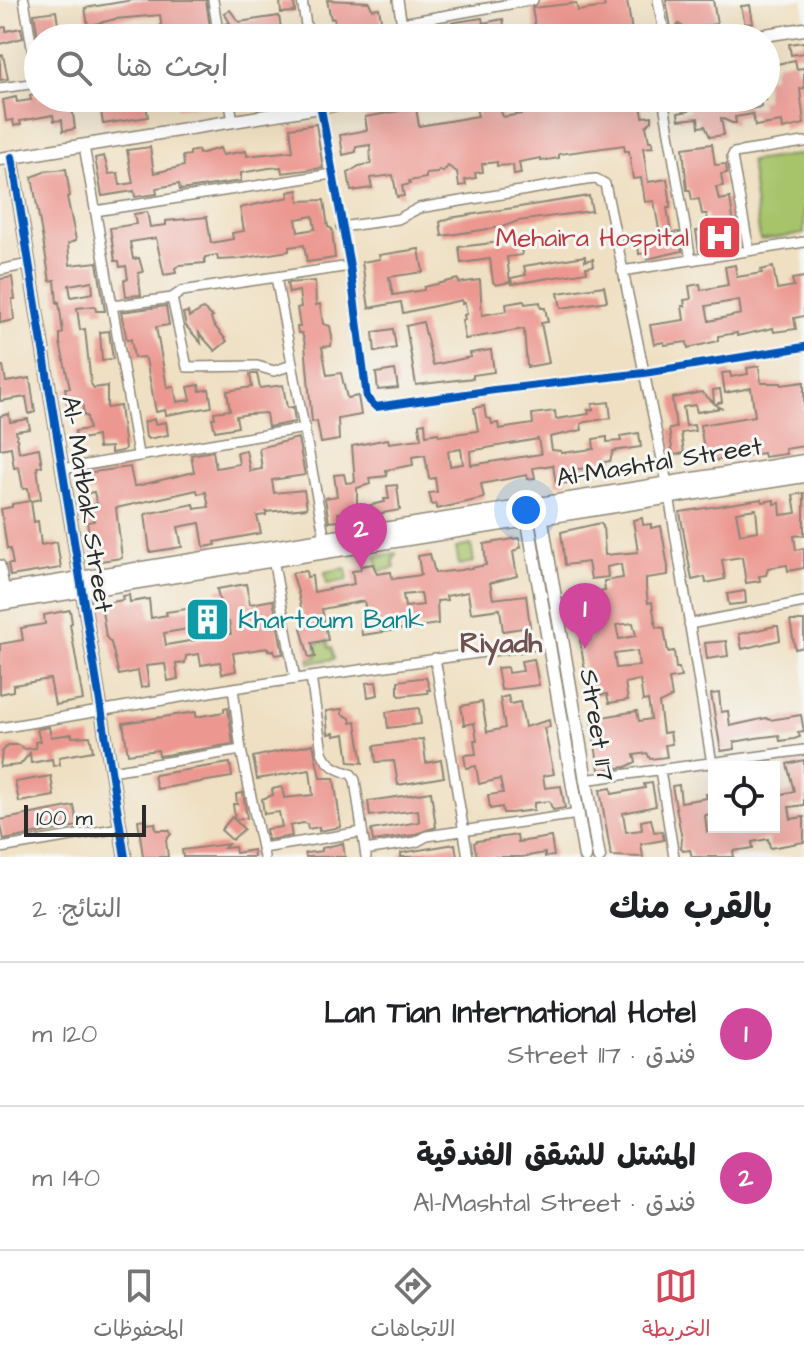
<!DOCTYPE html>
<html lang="ar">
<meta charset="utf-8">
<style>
body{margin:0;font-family:"Architects Daughter","Playpen Sans Arabic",sans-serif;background:#f2f2f2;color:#202124;direction:rtl}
.controls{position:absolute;right:24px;bottom:24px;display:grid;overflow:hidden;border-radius:0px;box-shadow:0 8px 32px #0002}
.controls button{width:72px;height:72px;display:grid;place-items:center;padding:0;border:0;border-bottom:2px solid #e0e0e0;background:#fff;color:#202124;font:40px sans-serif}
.scale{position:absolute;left:24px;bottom:20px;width:122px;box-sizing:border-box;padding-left:8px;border:4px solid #2b2b2b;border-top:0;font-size:22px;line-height:28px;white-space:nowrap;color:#2b2b2b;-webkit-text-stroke:6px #f6f6f2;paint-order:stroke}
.you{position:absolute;left:526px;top:510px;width:28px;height:28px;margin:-20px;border:6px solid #fff;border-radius:50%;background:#1a73e8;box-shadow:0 0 0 12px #1a73e833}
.badge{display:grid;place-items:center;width:52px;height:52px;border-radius:50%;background:#d1495b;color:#fff;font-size:26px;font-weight:700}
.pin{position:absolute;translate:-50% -66px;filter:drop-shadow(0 2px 4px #0008)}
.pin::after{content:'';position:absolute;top:42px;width:28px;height:24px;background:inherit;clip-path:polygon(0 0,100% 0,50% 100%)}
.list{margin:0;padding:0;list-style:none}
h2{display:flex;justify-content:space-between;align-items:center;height:104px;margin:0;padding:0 32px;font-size:34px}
h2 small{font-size:26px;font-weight:400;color:#757577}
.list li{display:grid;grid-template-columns:52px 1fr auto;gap:24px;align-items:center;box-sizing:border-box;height:144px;padding:0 32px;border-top:2px solid #e0e0e0}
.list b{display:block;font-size:30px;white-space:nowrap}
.list p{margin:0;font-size:26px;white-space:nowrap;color:#757577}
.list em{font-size:26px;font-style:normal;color:#757577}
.icon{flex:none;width:44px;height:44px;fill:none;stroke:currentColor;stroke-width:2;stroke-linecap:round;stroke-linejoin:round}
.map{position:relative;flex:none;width:804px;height:857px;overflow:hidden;direction:ltr}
.search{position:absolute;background:#fff;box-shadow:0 8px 32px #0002;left:24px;right:24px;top:24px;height:88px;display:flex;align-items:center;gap:20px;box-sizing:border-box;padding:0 28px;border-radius:44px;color:#757577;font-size:30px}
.sheet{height:392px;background:#fff}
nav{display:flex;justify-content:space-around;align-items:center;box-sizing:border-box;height:112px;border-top:2px solid #e0e0e0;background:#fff;font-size:22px;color:#757577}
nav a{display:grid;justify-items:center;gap:4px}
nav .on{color:#d1495b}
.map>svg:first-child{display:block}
</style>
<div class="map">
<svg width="804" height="857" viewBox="0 0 804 857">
<rect width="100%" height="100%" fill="#f6f6f2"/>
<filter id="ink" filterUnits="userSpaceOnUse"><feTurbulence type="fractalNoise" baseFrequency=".0125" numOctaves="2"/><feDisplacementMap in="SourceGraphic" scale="16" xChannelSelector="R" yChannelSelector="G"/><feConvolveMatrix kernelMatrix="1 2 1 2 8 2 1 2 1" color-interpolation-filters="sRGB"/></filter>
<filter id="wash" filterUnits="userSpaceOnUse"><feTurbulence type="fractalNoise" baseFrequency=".006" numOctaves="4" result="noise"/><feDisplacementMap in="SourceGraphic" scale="32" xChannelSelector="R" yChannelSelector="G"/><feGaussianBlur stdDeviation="1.8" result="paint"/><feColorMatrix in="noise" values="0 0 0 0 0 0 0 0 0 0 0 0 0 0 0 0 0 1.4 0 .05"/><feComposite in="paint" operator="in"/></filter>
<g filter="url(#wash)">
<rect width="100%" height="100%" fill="#efe0c3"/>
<path fill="#a7c46b" stroke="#69784b" stroke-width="2" d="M804,154V234L760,240L750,161Z
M471,545L474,562L459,565L456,548Z
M396,553V557L393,558L395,568L379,571L376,557Z
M346,568L348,580L327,584L325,572Z
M328,641L329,648L332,647L334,659L309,663V659L317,657L315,644Z"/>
<g id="blocks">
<path fill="#ec9891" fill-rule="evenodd" d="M133,0H206L211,34L206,35L207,38H140L138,31L148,29L149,33L162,31L160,15L115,19L88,26L85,8Z
M327,0L369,2L372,9L379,8L383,31L392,30L394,38H335L337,34L334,18L331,19Z
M603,0H627L633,38H524L523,34L536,32L532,8L576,3L578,11L605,7Z
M666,0H713L717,24L686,29L679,24L674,30L671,28Z
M294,1L295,12L281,13L280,2Z
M750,5L753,23L745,24L741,6Z
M230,10L239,22L279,16L281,28L227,36L225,24L230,23L224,13Z
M56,11L60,38H38L34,14Z
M482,18L483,23L503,19L506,38H411L410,29Z
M6,27V31L21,28L23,38L0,44V28Z
M804,42V53L791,55L789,44Z
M0,55H3L8,79L0,80Z
M795,60L797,69L804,68V88L800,89L804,124L783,129L782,122L755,126L753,114L735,117L736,123H732L721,118L724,135L710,137L705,126L699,127L698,118L679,120L678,113L689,111L687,98H713L715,108L739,104L738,101L746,99L748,109L761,107L760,100H766V78L774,76L773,68L777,67V64Z
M38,93V98H44V100L71,98L75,129L63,131L62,120L54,121L53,115L20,121L21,124L14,126L13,120L6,121L3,100L16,97L17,102L31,100L30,95Z
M99,98H145L148,117L103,124Z
M175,98H201L202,105L177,108Z
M519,98H527L529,112H535L546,111L544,98H557L559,105L588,102V99L596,98H640L643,117L652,116V121L646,126L649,141H652L653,147L643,148L648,182L667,179L670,198V208H667L671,233L679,232L682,251L647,259L646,253L639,254L638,245L644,244L643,237L660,235L654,201L645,202L641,178L633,179L629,151H625L624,145L559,154V158L541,161V158L519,162L521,174L514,175L513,165L497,166V162L482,164L483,172L475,173L476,178L465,180L466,185L459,186L457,172L448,166L443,172L439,170L437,173L426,174V178L409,181L410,184L402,186L404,196L397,197L393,175L370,178L372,188L351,191L348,173L359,166L371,164L370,145L356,147V152L343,155L340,135L367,130L365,117L416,108L419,126L478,116L476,108L495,105V107L499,106L503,117L522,114Z
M316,124L323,168L282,173L281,167L269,168L241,173V181L180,190L179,184L156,188L157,194L135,197L134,191L102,196L95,158L104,156L109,174L118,173L120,185L133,183L127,150L150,147L154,173L184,166L183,156L190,155V152L198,150L199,154L220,148L222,155L246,151L247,156L293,151L290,128Z
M712,144L715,165L726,164L727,173L721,174L723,186L716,187L719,200L730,198L734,225H737L740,245L699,251L696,231L709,229L707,214H702L699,199L692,200L690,190H687L683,148Z
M66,169L70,196L67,197L76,240L68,244L70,265L97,262L105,311H96L95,306L77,308L80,330L85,329L91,384L94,388L107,386V408L120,406L125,449L122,451L111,453V447L98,448L97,436L76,440L75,431L89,429L87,416H84L82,402L68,405L65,388H70L60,343V334L63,333L59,302L57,303L55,280L50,281L32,177L46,171ZM92,281L93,293L71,297L69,285Z
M298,190L299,201L324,200L328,227L332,229L335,258L307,262L304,245L289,247V251L238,259L218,260L217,255L205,257V263L180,265L175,268L176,273L164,275L156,238L130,242L133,259L139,258L143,272L138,273L141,295L126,296L124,280L128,279L126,266L120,267L119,261H115L110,228L136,224L134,214L147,212L150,227L166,225V221L207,217L211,243L233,239L232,233L244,231L240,208L289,197L288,192ZM313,216L315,229L298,232L296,219Z
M589,196L592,211L518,221L502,227L442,236L440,222L450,218Z
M520,240L522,255L507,257L510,282L496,285L493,282L490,259L461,263L459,247Z
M419,249L423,272L389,277L393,295L424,290V287L458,279L459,283L480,280L482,315L507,311L506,304L524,301L525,304L540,302L541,308H545L548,322L541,323L549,363L527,367L524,329L465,339L462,320H465L464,315L467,314L465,303L462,304V300L403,313L401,302L369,308L362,262L380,259L379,255Z
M585,256V261L593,259L594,266L586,267L587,272L512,284L511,278L526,275L524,266Z
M735,265L737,277L762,273L761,270L773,267L777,289L794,286L792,279L804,277V316L794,318L796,329L774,332L773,328L737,336V333L718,336V341L688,348L687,342L664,345V342L654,344L650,325L684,320L682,306H685L684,300L691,299L689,286L700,284L701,290L728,285L725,267ZM739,300L741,314L709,321L706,306Z
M12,277L15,299H12L14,320L0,323V279Z
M315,281L316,305L320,304L323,324L330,326L332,337L331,346L322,347L327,375L341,373L347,398L358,396L361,415L338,419L339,440L321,443L317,421L312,422L305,344L302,333H298L297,327H300L297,308L301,307L299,291L289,293L287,283Z
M604,286L607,301L561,308L558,293Z
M166,306L169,325L156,327L167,387L174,386L177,402L191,400L188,387L199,385L200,391L209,389L212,407L166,415L165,410L156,412L146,359L144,357L134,358L131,339L127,340L121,312Z
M203,309L213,317L211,318L213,324L227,341L215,351L199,333L201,343L186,326L183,313L188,312L189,317Z
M423,322L433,365L471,357L470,353L491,350L494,372L473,375V378L416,385L406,326Z
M393,329L396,348L375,352L373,332Z
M109,331L113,359L102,361L100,332Z
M0,366H3L6,382L30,378L35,412L29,414L26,397L0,401Z
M759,366L761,383H781L782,385L804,382V446L785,449L786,454L764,457L763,453L706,462L700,425L755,416L751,388L725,393L722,373L730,372L731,377L748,374L747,368Z
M395,370L398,388L378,390L376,373Z
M250,374H257L260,388L283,385L287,408L293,407L295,422L268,427L266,413L249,414L236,416L238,427L215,431L212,418H215L214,412L230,410L227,391L252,387Z
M720,389L722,402L715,404L721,408L697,412L695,405L683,407L686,426L694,425L695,431L681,433L684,453L673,455L669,429L676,428L672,398L702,392L714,403L713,390Z
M609,402L611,418L585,422L581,424L582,430L550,437L552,450L561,451V453L594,449L593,439L607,437V442L621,441L620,436L639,433L641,447L613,451L610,461L604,462L605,468L574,469L565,472L567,483L556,484L553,465L533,468L535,478L528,479L527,475L481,484L484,498L437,509L436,504L432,505L429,493L437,492L435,478L429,479L425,455L412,457L413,465L386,470L387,476L369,478L370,484L357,488V510L338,513L339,521L329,522L325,498L337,496L334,475L344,474L346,483L355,482L352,446L388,439L389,443L421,439L419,424L425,423L426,435L438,433L439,436L478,431L474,408L484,406L486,418L491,419L492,424L498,423L499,429L533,424L532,414L555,411L556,419L589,414L588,410H593L592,404ZM538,439L541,454L471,465L470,451ZM461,449L463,464L450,466L448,451Z
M9,414L10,422L28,419L30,429L16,431L19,452L39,448L42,466L37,467L41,499L31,501L34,522L38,521L41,545L57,542L61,568L10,576L8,564H13L10,549H7L1,509L12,507V504L30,501L28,488L23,489L19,467L14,468L11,447L0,449V416Z
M154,419L155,424L166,422L168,435L148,439L146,437L144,422Z
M298,438L305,475L272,480L274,493L304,490L307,508L266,512V515L257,516L261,533L220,541L215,542L216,545L204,547L200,523L178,527L182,547L150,552L145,514L194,504L195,509L209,507L206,492L198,494L197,490L116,508L122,558L93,562L87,522L94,521L91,505L97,504L94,492L82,494L78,474L130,467L134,486H137L194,472L191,455L213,451L216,468L239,464L237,452L246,450L250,471L262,469L259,448Z
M397,485L400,510L371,515L370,505L385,502L384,499H389L387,486Z
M804,493V535L794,536L796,550L804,548V568L788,571L787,565L768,568L766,575L759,576L760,581L746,583L742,557L722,560L725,579L706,583L705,577L692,580L680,512L761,499L762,502L774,500V504L780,503L781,515L796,513L793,495ZM756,509L758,531L740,534L736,512Z
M642,518L643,525L651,524V528L661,526L668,567V575L646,578V588L648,603L652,602L656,627L664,628L668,652L674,651L676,668H679L681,677L669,679L672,697L659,703L663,733L670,732L672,744L665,745L667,757L650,759L647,753L634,755L636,762L626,767L599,770L591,719L637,711L639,721L651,719L648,700L643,701L640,680L625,683L628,700L609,703L607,694L589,696L580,640L590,639L586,617L575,619L570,590L589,587L590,593L605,591L604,581L623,578L621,564L607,567L608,577L591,579L588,562L565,565L561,532L600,523L603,526L605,555L638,552L633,520ZM633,623L636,636L619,639L616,625ZM637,651L639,666L616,668L614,654Z
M519,538L521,547L513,552L517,576L490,583L493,599L526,595L530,627L503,631L500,609L471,613L468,592L446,596L447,600L437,601L438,624L362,635L360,617L367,616L364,601L322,609L328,640L312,643L315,657L309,658L301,628H305L298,592L292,573L306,571L307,577L312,576L314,592L354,584L352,571L360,570L361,566L373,564L377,574L391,572L392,579L421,575L418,556L430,554L435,573L461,570L486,565L484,544ZM421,593L423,605L405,607L403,595Z
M246,584L250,604L273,600L283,654L275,655L274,650L268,651V648L233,653L236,671L222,674L220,662L201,665L199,654L186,656L185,663L176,664L178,679L168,681L165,664L146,666L149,686L141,688L138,671L119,675L111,643L106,637L101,604L123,600L122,596L129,595L130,602L149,599L151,618L167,615L166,612L220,604L217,589ZM229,622L231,634L166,645L164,633Z
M745,591L746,603L729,605L727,594Z
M70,610L72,623L70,624L83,700L55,705L50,679L13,685V691L0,694V644L23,640L21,628L45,624L44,615Z
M790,621H804V647L795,649Z
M775,626H778L780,640L742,649L739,634Z
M726,641L728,656L707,659L705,643Z
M534,659L539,685L501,690L497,668L507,667L508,673L523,671L521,661Z
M426,677L430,690H427L428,693L400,696L398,694V681Z
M376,682L378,695L368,697L366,683Z
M719,693L721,712L728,711L730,726L766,718L770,720L801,715L804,731L798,732L800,737L794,739L780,741L779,735L756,738L734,742L735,749L721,751L711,694Z
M508,696L510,704L520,702L525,727L549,720L550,727L544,728L554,774L543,776L545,788L561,786L565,808L553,810L549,801L534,803V810L511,813H503L502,807L490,809L488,795L503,793L500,779L479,784L476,766L466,768L464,755L476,754L474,740H477L474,723L464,725L461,706L482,702L487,732L505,728L500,698Z
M228,707L233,744L159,756L158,750L128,754L123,723L196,712V717L224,712V708Z
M419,708L421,724L388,728L386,712Z
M342,709V714L350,718L351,723L356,722L363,763L349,762L345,734L334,736V733L328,734L326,711Z
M49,727L51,737L72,734V737L90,736L93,751L59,757L60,765L53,766L52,759L31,763L30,753L20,765L0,767L2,752L8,745H18L25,749L36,748L35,742L40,741L37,729Z
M423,739L426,763L441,760L444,777L398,785L394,761L376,762L374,746Z
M313,744L320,778H334L341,827L319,831V827L308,829L307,824L303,823L290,826L292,836L268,840L266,829L282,827L279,812L264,814L262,799L273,795L272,789L282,787L284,798L313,795L310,770L257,779L253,757Z
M804,760V805L789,807L791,819L804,817V842L770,848L768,839L752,842L753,848L733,851L734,857H692L690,850L684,851L681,848L682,839L672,786L679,785L681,802L707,798L706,794L714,793V814L705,815L707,832L730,827H774V796L794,791L787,764Z
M230,763L232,777L157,789L154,775Z
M51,776L54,796L19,802L15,782Z
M652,783L656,806L623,813L626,832L642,830L641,821L651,819L654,832L662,831L664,840L641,844L643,857L611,856L600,790L611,788L612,794L645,788L644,784Z
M431,792L436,827L414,835L373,841L371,830L419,822L418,810L370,816L368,801Z
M243,793L247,818L235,820L233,804H237L236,794Z
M74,806L78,826L4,840L0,820Z
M232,817L244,829L232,840L221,830Z
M145,819L146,824L155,823L156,830H169L171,834L166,840L168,857H143L138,820Z
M517,835L518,842L551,837L554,856L545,857V853L522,857H477L474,843L477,841Z
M343,843L345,857H306L305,853L322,851V848Z
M228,844L224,848L235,847L236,853L253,850L254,857H183L182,850Z
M455,844L457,857H401V853Z"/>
</g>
</g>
<g filter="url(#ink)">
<use href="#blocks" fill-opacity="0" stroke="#8d8677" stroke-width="2"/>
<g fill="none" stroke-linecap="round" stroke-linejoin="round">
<defs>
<path id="minor" d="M24,0L38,83
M213,0L219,38
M302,0L308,38
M398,0L404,38
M658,0L665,38
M402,23L533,0
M0,88L38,83
M229,98L233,121
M319,98L350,266L367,398L376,407L494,390L644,373L804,347
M663,98L691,260
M84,146L138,454
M95,211L332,174
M341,227L398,219L419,208L586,180L596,179L605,184L667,483
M749,250L732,157L734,153L804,142
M0,270L29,264
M622,271L804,242
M276,277L325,540
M172,298L187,367L257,366L274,371L292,365
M112,306L172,298L182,291L350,266
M62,469L305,428
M669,495L712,764
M273,559L295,679
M0,565L5,592
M689,624L804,602
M435,658L468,857
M311,677L322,752C328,766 338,770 351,774L355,780L366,857
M233,688L241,750L264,857
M0,728L233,688L549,643
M660,770L674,857
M111,771L241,750
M584,780L804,750
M0,848L120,828
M263,848L362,832
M365,850L416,842L427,836L578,814"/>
<path id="tertiary" d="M745,38L804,29
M12,157L125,857
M0,159L376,98
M540,509L599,857
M526,510L585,857"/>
<path id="secondary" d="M0,592L804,462
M0,603L804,475"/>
</defs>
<use href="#minor" stroke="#8d8677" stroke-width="12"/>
<use href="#tertiary" stroke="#8d8677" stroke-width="15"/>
<use href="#secondary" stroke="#8d8677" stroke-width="17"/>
<use href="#minor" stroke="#fff" stroke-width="9"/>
<use href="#tertiary" stroke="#fff" stroke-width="12"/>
<use href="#secondary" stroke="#fff" stroke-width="14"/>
<defs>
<path id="cycleway" d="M319,98L350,266L367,398L376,407L494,390L644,373L804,347
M12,157L125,857"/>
</defs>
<use href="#cycleway" stroke="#f6f6f2" stroke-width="13"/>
<use href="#cycleway" stroke="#0057b8" stroke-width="8"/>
</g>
</g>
<defs>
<symbol id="hospital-square" viewBox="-11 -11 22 22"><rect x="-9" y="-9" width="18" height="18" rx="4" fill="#e0444e" stroke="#f6f6f2"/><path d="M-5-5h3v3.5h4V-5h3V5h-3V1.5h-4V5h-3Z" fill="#fff"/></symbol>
<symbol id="building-square" viewBox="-11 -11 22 22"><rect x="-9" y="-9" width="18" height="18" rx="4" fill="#0f9aa8" stroke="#f6f6f2"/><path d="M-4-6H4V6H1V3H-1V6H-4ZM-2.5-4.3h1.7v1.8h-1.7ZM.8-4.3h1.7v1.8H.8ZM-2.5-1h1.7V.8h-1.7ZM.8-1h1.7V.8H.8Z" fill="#fff"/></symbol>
</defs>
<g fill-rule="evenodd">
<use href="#hospital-square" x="694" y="212" width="51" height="51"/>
<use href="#building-square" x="182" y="594" width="51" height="51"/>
</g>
<g text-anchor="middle" stroke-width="6" stroke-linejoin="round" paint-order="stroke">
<g font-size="26" fill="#be3a42" stroke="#f6f6f2" text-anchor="end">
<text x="689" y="246">Mehaira Hospital</text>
</g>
<g font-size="26" fill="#2b2b2b" stroke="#f6f6f2">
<text transform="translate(659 461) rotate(-9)" y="9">Al-Mashtal Street</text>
<text transform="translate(88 504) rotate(81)" y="9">Al- Matbak Street</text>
<text transform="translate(598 725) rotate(81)" y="9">Street 117</text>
</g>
<g font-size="26" fill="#0d838f" stroke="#f6f6f2" text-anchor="start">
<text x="238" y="628">Khartoum Bank</text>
</g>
<g font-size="28" font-weight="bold" fill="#6f514f" stroke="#f6f6f2">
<text x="501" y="652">Riyadh</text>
</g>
</g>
</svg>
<div class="controls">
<button><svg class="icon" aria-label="locate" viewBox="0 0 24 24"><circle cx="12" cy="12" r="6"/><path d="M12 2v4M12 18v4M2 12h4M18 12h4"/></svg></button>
</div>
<div class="scale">100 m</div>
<div class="you"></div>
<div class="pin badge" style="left:585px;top:649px;background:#d1479c">1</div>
<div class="pin badge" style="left:361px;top:569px;background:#d1479c">2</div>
<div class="search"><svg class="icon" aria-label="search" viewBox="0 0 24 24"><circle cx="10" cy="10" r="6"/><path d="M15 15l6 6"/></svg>ابحث هنا</div>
</div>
<section class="sheet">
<h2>بالقرب منك<small>النتائج: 2</small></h2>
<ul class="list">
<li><span class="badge" style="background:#d1479c">1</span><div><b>Lan Tian International Hotel</b><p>فندق · Street 117</p></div><em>120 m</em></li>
<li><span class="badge" style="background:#d1479c">2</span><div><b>المشتل للشقق الفندقية</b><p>فندق · Al-Mashtal Street</p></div><em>140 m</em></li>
</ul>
</section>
<nav>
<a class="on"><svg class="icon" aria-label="map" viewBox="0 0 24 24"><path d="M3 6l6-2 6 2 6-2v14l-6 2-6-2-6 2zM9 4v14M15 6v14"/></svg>الخريطة</a>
<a><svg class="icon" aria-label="directions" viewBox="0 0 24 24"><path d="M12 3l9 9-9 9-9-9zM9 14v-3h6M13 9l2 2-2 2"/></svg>الاتجاهات</a>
<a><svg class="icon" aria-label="saved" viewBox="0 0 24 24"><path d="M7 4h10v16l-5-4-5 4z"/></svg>المحفوظات</a>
</nav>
